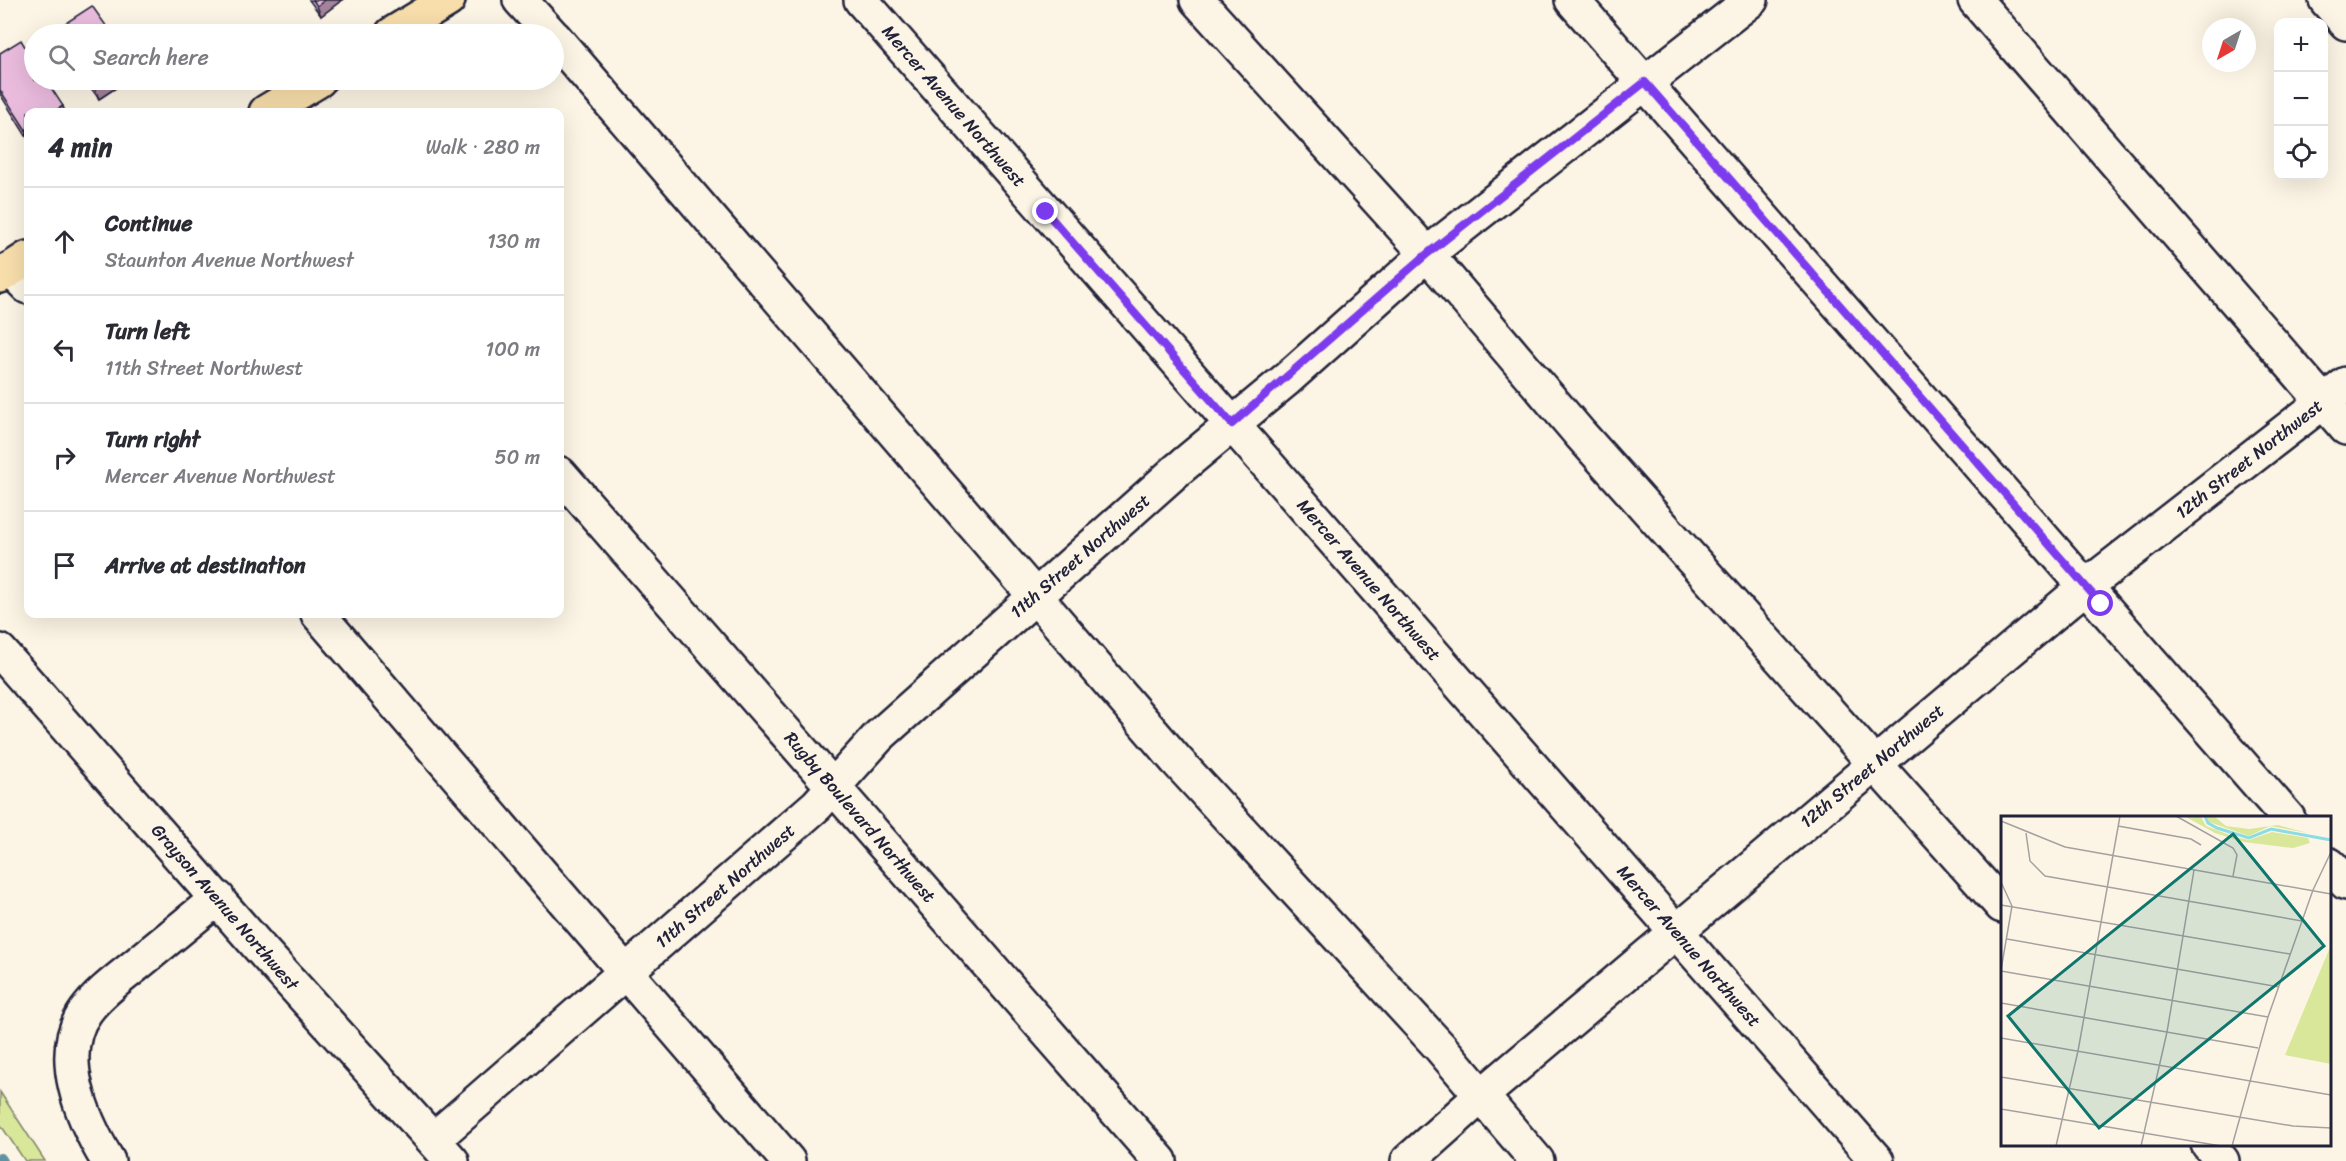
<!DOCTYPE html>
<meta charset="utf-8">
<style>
body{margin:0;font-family:Sriracha,sans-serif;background:#f7f7f7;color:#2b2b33}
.controls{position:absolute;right:18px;top:18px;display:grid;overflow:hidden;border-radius:12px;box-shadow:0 6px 24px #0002}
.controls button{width:54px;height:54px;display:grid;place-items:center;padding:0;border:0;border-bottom:2px solid #e1e1e2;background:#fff;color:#2b2b33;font:30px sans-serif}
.compass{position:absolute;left:2202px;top:18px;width:54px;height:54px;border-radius:50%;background:#fff;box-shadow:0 6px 24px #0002;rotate:219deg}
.stop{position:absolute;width:18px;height:18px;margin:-14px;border:4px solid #7c3aed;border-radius:50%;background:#fff}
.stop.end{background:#7c3aed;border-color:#fff;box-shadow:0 2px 6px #0008}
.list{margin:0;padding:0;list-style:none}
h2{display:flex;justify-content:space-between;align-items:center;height:78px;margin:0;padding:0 24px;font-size:26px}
h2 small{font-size:20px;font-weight:400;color:#7c7c81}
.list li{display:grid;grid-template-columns:39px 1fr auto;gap:18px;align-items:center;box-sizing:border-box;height:108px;padding:0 24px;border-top:2px solid #e1e1e2}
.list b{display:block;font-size:22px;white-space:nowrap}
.list p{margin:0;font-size:20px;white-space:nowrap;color:#7c7c81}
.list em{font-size:20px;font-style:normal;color:#7c7c81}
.icon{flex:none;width:33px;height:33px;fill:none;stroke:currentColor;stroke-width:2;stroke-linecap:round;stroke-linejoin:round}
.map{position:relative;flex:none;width:2346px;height:1161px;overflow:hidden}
.search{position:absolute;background:#fff;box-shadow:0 6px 24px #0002;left:24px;top:24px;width:540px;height:66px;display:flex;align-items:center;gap:15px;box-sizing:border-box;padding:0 21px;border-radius:33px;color:#7c7c81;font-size:22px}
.panel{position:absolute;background:#fff;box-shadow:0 6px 24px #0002;left:24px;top:108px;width:540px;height:510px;border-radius:12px}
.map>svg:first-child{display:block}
</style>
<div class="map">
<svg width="2346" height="1161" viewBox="0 0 2346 1161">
<rect width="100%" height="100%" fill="#fcf5e5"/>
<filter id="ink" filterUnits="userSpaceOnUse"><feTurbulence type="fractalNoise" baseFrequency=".0167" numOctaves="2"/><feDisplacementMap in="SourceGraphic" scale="12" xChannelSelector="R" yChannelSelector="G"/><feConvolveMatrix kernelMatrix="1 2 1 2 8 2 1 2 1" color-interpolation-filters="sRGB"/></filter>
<g filter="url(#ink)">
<path fill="#d8e79a" stroke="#7d846a" stroke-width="1.5" d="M0,1092L45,1161H25L0,1124Z"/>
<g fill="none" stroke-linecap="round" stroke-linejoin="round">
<path stroke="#6192a0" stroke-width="10" d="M0,1158L2,1161"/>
<defs>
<path id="minor" d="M520,0L551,34
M861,0L1877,1161
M1197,0L1427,254L1580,434L2002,906
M1572,0L2288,818
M1975,0L2346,428
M2326,0L2346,23
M554,37L1176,760L1440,1047L1537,1161
M10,269L28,287
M560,474L1160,1161
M318,614L788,1161
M0,651L258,946L452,1161
M2330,865L2346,883
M434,1139L817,805L879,736L1176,471L1287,379L1427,254L1751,0
M2208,1144L2222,1161
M108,1161C83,1120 54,1055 86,1011C99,993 119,979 136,965C164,942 191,920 218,898
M1408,1161L1481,1096L2085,587L2346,384"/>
<path id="major" d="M392,34L448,0
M266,112L319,80
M0,276L28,258"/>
</defs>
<use href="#minor" stroke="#22223b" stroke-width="38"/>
<use href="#major" stroke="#22223b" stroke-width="38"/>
<use href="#minor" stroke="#fcf5e5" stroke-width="33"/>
<use href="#major" stroke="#f8deab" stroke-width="33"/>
</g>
<path fill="#c9a1be" stroke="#22223b" stroke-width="1.5" d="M309,0H342L321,16Z
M0,53L28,112V139L0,94Z
M85,80H128L99,99Z"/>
<path fill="#a4839b" stroke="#22223b" stroke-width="1.5" d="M325,0H342L321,16L317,6Z
M109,80H128L99,99L95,89Z
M63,106L65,112H53Z
M28,128V138L26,130Z"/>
<path fill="#eabbdd" stroke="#22223b" stroke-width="1.5" d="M313,0H325L317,6Z
M92,6L112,34H58L55,30Z
M21,40L34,62V80H46L63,106L53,112H28V128L26,130L0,90V53Z
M88,80H109L95,89Z"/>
</g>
<g fill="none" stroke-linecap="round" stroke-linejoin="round" filter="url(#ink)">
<path stroke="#7c3aed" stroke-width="8" d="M1046,212L1232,424L1427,254L1645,82L2101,604"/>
</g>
<g text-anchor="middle" stroke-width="6" stroke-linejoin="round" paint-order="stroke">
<g font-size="18" fill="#22223b" stroke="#fcf5e5">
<text transform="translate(954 106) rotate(49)" y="6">Mercer Avenue Northwest</text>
<text transform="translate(2249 459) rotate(-38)" y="6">12th Street Northwest</text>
<text transform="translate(1080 556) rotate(-41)" y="6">11th Street Northwest</text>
<text transform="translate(1369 580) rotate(49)" y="6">Mercer Avenue Northwest</text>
<text transform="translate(1872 766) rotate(-40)" y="6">12th Street Northwest</text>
<text transform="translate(860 817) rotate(49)" y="6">Rugby Boulevard Northwest</text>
<text transform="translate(725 886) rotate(-41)" y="6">11th Street Northwest</text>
<text transform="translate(225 907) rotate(49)" y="6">Grayson Avenue Northwest</text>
<text transform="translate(1689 946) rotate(49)" y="6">Mercer Avenue Northwest</text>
</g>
</g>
<g transform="translate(2001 816)">
<rect width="330" height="330" fill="#fcf5e5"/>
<path d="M213,0L225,10L248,13L277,9L307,17L269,10L248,20L208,6L206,1ZM185,1H200L205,10L234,21L248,24L271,16L307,22L309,27L292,32L243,26L214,17ZM330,129V248L284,239Z" fill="#d8e79a"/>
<path fill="none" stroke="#8bdde3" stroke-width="3" d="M204,0L207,7L216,12L248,22L270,13L330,24"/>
<path fill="none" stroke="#a5a1a1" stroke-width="1.5" d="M175,0L232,32L236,39L232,60M0,5L64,31L330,78M117,10L190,23L200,29M25,17L29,45L44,60L301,105M0,66L11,90L0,154M0,89L289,138M6,123L278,171M0,155L267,201M0,187L257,232M0,222L330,279M0,261L292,310L330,312M0,293L220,330M55,330L77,235L119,0M140,330L166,216L193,54M231,330L267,201L312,74L330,36"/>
<path fill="#0f766e" fill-opacity="0.15" stroke="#0f766e" stroke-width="3" d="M232,18L323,130L98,312L7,200Z"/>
<rect width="330" height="330" fill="none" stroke="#22223b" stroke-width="3"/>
</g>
</svg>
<div class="controls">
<button>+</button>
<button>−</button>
<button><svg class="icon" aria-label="locate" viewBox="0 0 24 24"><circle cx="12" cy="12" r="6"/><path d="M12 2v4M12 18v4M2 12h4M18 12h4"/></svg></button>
</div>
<svg class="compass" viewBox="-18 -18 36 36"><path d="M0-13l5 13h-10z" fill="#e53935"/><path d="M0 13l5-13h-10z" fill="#7c7c81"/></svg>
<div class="stop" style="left:2101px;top:604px"></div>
<div class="stop end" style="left:1046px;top:212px"></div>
<div class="search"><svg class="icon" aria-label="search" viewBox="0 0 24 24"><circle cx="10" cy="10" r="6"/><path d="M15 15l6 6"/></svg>Search here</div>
<section class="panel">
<h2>4 min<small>Walk · 280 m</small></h2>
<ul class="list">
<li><svg class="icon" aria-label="ahead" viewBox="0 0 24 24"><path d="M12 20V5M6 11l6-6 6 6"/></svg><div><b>Continue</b><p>Staunton Avenue Northwest</p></div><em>130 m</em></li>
<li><svg class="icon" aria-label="left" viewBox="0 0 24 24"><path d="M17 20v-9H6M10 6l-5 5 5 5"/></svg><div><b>Turn left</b><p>11th Street Northwest</p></div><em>100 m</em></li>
<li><svg class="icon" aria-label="right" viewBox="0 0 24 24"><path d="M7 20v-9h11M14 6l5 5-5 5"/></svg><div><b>Turn right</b><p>Mercer Avenue Northwest</p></div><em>50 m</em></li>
<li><svg class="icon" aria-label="arrive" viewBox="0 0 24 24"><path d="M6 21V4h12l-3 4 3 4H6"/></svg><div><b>Arrive at destination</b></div></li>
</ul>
</section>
</div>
